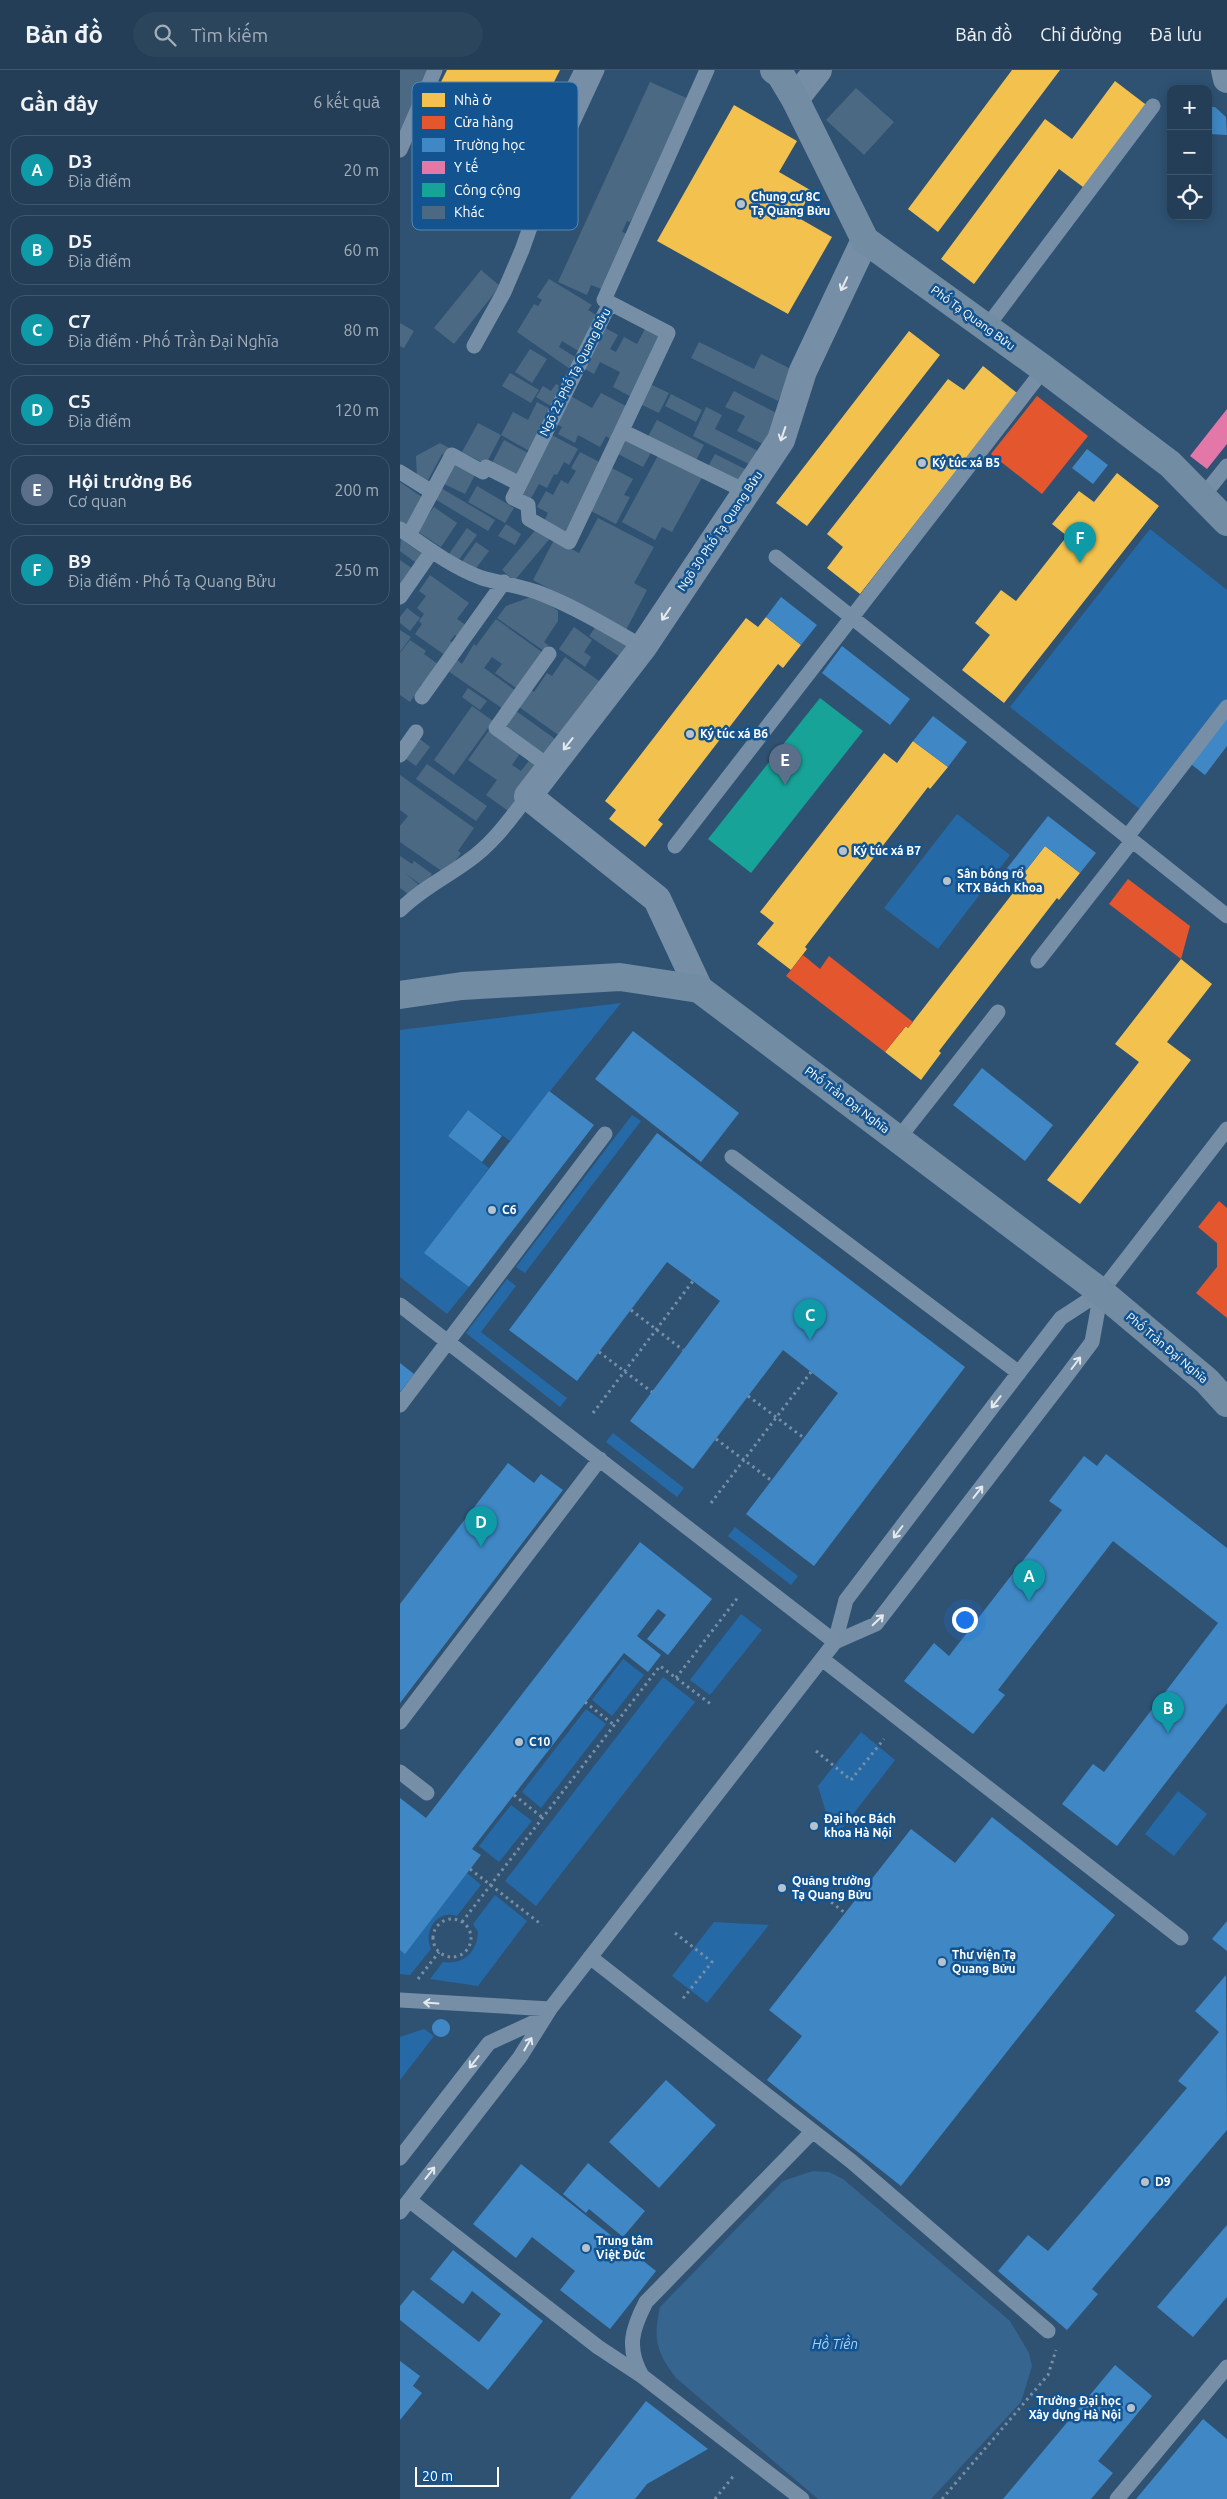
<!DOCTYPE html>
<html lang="vi">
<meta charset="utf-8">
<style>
body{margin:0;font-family:Ubuntu,sans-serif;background:#2b455c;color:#f1f3f6}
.controls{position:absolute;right:15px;top:15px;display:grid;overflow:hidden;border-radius:10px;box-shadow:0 2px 12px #0003}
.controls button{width:45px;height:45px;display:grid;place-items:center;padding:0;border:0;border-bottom:1px solid #40576c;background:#233e56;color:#f1f3f6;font:25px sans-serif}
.scale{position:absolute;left:15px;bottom:12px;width:84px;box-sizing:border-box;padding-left:5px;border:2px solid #fff;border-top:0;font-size:14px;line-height:18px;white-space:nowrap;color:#fff;-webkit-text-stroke:4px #125390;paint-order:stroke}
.you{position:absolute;left:564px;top:1549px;width:18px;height:18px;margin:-12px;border:4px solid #fff;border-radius:50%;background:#1a73e8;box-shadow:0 0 0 8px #1a73e833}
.badge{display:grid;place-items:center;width:32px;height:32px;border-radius:50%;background:#bca0f2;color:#fff;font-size:16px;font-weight:700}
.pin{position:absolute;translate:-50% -41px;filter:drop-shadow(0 1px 2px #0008)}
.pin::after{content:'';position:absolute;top:26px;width:18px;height:15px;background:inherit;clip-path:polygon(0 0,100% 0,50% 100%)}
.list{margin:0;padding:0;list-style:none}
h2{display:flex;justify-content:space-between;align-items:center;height:65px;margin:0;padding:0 20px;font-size:21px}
h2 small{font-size:16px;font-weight:400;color:#a3aeb9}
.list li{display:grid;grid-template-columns:32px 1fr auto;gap:15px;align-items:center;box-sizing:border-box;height:70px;margin:0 10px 10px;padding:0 10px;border:1px solid #40576c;border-radius:15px}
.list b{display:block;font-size:19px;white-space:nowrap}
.list p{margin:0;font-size:16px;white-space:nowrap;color:#a3aeb9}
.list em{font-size:16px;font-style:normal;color:#a3aeb9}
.icon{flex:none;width:28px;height:28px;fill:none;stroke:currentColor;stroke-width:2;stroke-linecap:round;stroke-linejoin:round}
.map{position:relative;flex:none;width:827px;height:2429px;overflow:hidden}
header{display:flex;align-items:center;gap:30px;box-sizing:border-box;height:70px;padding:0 25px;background:#233e56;border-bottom:1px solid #40576c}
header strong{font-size:24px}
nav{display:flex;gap:28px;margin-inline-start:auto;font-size:18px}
.search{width:350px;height:45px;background:#2b455c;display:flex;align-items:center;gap:12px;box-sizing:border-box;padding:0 18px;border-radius:28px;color:#a3aeb9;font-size:19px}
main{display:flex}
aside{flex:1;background:#233e56}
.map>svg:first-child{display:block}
</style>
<header>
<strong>Bản đồ</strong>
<div class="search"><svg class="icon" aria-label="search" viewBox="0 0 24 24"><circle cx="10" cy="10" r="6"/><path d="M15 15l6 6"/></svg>Tìm kiếm</div>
<nav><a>Bản đồ</a><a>Chỉ đường</a><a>Đã lưu</a></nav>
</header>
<main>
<aside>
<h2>Gần đây<small>6 kết quả</small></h2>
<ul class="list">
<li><span class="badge" style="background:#0f9aa8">A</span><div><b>D3</b><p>Địa điểm</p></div><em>20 m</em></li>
<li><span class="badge" style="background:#0f9aa8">B</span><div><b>D5</b><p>Địa điểm</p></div><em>60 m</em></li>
<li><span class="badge" style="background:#0f9aa8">C</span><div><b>C7</b><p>Địa điểm · Phố Trần Đại Nghĩa</p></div><em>80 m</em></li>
<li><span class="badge" style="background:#0f9aa8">D</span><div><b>C5</b><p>Địa điểm</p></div><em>120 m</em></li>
<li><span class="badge" style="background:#5c6f8a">E</span><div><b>Hội trường B6</b><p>Cơ quan</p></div><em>200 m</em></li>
<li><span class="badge" style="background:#0f9aa8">F</span><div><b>B9</b><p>Địa điểm · Phố Tạ Quang Bửu</p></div><em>250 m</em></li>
</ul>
</aside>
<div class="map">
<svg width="827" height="2429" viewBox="0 0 827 2429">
<rect width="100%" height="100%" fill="#2f5273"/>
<path fill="#2569a7" d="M750,459L827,520V631L741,740L610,637Z
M557,744L610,785L538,879L484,838Z
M221,933L110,1071L68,1040L48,1066L89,1098L25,1183L69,1217L47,1244L0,1207V960Z
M232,1045L241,1051L125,1203L116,1197Z
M107,1209L116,1216L81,1262L167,1328L160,1337L66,1263Z
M213,1363L284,1418L277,1427L206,1372Z
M335,1457L398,1506L391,1515L328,1466Z
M341,1544L362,1560L310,1625L290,1610Z
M223,1589L244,1605L212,1646L192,1630Z
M263,1607L295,1632L136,1836L105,1811Z
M186,1639L206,1654L141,1738L122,1722Z
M461,1662L495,1690L434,1769L418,1716Z
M778,1721L807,1744L774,1786L745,1764Z
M111,1735L132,1751L99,1792L79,1776Z
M67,1803L81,1815L57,1846C37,1839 23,1861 31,1879L10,1905L0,1904V1880L4,1883Z
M95,1825L127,1851L78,1916L30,1909L43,1892C64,1895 77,1882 78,1862L73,1854Z
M314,1852L369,1855L307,1933L272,1906Z
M24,1959L34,1966L0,2010V1967Z"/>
<path fill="#366590" d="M413,2101L429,2102L443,2109L610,2251L629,2283L632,2296L621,2332L531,2429H418L276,2308C256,2282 253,2269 260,2237L383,2111Z"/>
<path fill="#f2c14e" d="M47,0H160L126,68L35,24Z
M612,0H660L538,162L508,139Z
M715,11L749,37L687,120L659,99L574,214L541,189L645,49L672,69Z
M334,35L397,71L379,102L412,121L397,147L432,167L388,244L257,171Z
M509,261L540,285L407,456L376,433Z
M583,296L617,323L460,524L427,498L443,477L427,464L548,309L564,320Z
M717,403L759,436L604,633L562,600L590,565L575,553L601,520L616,531L667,466L652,454L679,421L694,432Z
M366,547L401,575L383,598L378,594L258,750L263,754L245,777L209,749L216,740L205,731L346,548L358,557Z
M513,671L548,697L530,719L528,717L405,877L407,879L391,900L357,874L374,853L360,842L484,683L497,693Z
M645,776L680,803L659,830L657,828L539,981L541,983L521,1010L485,982L506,956L508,958L627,805L624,803Z
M781,889L812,914L767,972L791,990L680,1134L647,1110L739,992L715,974Z"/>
<path fill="#e4572e" d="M637,326L688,366L642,424L591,384Z
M728,809L790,856L781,889L709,834Z
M403,885L420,899L429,886L513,952L508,958L506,956L485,982L386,906Z
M819,1131L827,1138V1248L796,1223L817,1197V1173L798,1157Z"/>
<path fill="#3f88c5" d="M808,37H815L826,47L827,65L808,64Z
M687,379L708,395L693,414L672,398Z
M381,527L417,555L401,575L366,547Z
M442,576L510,629L490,655L422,603Z
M827,641V676L805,705L787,691Z
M533,646L567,672L548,697L513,671Z
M648,746L696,783L680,803L645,776L624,803L627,805L620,814L604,802Z
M233,961L339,1043L301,1092L195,1009Z
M582,998L653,1055L625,1091L553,1035Z
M149,1021L194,1055L69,1217L24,1183Z
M68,1040L102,1066L82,1092L48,1066Z
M257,1063L565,1297L414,1496L346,1444L438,1323L383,1280L293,1399L230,1351L320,1231L267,1192L177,1311L109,1260Z
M0,1293L14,1304L0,1322Z
M706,1384L827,1478V1633L717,1776L662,1734L693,1694L704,1702L818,1553L713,1471L598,1620L605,1625L573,1664L504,1611L534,1573L549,1586L662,1440L649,1431L684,1386L697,1396Z
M108,1393L134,1413L141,1404L163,1420L0,1633V1534Z
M240,1472L312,1529L268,1585L247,1569L266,1545L258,1539L237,1566L261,1585L248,1602L224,1583L72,1779L81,1785L5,1884L0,1880V1728L26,1748Z
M592,1747L715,1845L501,2116L367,2010L402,1966L369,1940L511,1759L555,1793Z
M827,1851V1881L812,1869Z
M826,1905L827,2060L692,2219L698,2224L667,2260L598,2201L628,2165L648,2181L787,2018L778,2011L819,1962L795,1941Z
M32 1958a9 9 0 1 1 18 0a9 9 0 1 1-18 0Z
M266,2010L316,2055L259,2118L209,2072Z
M188,2093L245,2141L223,2167L189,2139L186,2143L163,2124Z
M121,2094L256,2201L210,2259L160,2220L175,2201L132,2167L116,2188L73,2154Z
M827,2155V2227L793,2267L757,2237Z
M53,2180L143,2251L88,2320L0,2250V2236L13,2220L79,2272L101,2244L72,2221L63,2234L30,2209Z
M0,2291L20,2306L13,2316L22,2323L0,2350Z
M715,2295L752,2326L698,2391L713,2403L691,2429H603Z
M246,2331L308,2379L247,2414L235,2429H170Z
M803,2349L827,2369V2429H736Z"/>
<path fill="#e377a8" d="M827,339V374L807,399L790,386Z"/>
<path fill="#17a398" d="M420,628L463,661L351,803L308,769Z"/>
<path fill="#4c6983" d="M0,0H27L0,68Z
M250,12L291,30L235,144L230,152L227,151L222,162L229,165L204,220L191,215L187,225L158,212Z
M456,18L494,52L464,85L426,50Z
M81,200L100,216L54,274L34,258Z
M149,209L192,235L188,240L201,248L180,282L162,271L159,277L180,290L173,301L117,262L134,234L138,236L142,230L137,227Z
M0,253L14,261L4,278L0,276Z
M202,256L218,265L210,279L216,282L224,267L237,274L246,257L264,267L235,329L213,317L220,302L200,292L194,304L183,298Z
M299,272L354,299L361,284L393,300L378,331L291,288Z
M130,279L147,289L132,313L115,302Z
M110,303L139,320L131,333L102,316Z
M156,314L165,319L154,338L136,327L143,316L151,321Z
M250,314L269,323L259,343L240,334Z
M334,321L380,345L373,379L337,361L345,346L325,337Z
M201,323L228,337L213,371L206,366L200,377L178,365L175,373L158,364L162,357L154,353L167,324L192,338Z
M271,324L302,340L296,352L265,336Z
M137,332L154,341L133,383L101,365L113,342L128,350Z
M306,337L322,345L315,359L362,383L355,397L293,366Z
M257,350L304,375L294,394L246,370Z
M78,353L101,365L86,394L62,382Z
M150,364L178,379L169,395L164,392L157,405L154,404L147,418L139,414L130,430L116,422Z
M226,365L253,379L243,397L216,383Z
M104,370L130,384L116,410L90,397Z
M40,373L51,379L47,387L42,384L28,410L33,413L17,409L16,386Z
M180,382L205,395L167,466L143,453L148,443L137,437L146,421L153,425L161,410L168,414L176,401L171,398Z
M260,382L304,404L272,462L262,457L255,470L222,452Z
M315,384L355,404L347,420L306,400Z
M53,390L77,401L65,424L42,413Z
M210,397L233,409L224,425L230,427L216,454L189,440Z
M0,412L26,430L7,457L0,453Z
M77,416L114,438L105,453L68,432Z
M41,418L95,450L88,461L35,429Z
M34,437L57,453L41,477L17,461Z
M198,448L254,477L234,513L247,520L226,560L133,510L154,470L179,483Z
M106,454L121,464L115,475L98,466Z
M138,457L151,467L114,511L102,500Z
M67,458L77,465L58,491L49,484Z
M1,469L25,486L19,495L0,481Z
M76,472L89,481L74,501L61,493Z
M0,490L16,501L0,524Z
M30,505L69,533L57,549L70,558L61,570L55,565L50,571L57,576L49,588L15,564L22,554L19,551L24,544L17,538L26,526L19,521Z
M136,525L158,541V551L144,572L148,575L144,581L97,548L106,536Z
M7,538L20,548L10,561L0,553V547Z
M96,549L146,585L116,618L95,603L102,594L92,587L84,598L119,623L106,641L48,601L56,589L62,594L74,574L76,576Z
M197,555L228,576L220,587L189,566Z
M174,557L192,570L184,582L191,587L185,597L159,579Z
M0,560L11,567L0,582Z
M10,570L26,581L24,584L42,597L27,618L22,614L10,632L0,625V583Z
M165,587L202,613L164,669L119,637L131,620L134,622L147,603L152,606Z
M68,618L87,631L80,640L62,627Z
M72,636L93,651L54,705L34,690Z
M116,641L158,671L145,689L103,659Z
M90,659L121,682L112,695L121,701L131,688L143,698L111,743L86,725L97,710L68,690Z
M16,666L30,677L16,696L2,686Z
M27,694L87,736L76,751L16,709Z
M0,705L74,758L58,781L61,783L46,804L0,772V756L8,746L0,740Z
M0,786L12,794L14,791L32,804L24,817L5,803L19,815L11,826L0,818Z"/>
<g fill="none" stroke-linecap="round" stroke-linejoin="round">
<path stroke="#768fa6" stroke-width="3" stroke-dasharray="2.5 4" stroke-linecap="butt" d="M231,1240L283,1280
M199,1282L252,1322
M348,1326L404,1368
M193,1343L293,1211
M316,1369L372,1411
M311,1433L411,1302
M276,1608L339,1526
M185,1632L214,1655
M416,1681L451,1710L484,1669
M114,1725L143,1748
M70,1799L142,1855
M421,1824L445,1843
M33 1868a19 19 0 1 1 38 0a19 19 0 1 1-38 0Z
M62,1852L260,1596L312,1635
M275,1863L312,1892L281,1931
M18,1909L39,1882
M315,2429L335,2404
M542,2429L648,2305L656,2280"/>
<path stroke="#768fa6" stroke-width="15" d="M0,80L35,0
M118,129L182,0
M210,233L268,263L169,472L129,449L128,435L113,428L210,233L204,230L307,0
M586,258L753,36
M74,276L104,222L122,180L150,101L197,0
M222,361L347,422
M0,402L32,422
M803,426L827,396
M0,459C26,477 52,497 82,508C102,514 122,516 142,524C177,538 210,558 243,577
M9,465L52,385L83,402L86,397L120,414
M376,487L827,846
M0,527L32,481
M149,584L96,658L150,697
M22,627L104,512
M0,685L16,662
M727,767L827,637
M275,776L644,299
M0,840C21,819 45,808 68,791C93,774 110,749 128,726
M638,891L732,771
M498,1069L598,942
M332,1087L619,1303
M0,1235L435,1572
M0,1335L205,1064
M435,1572L476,1554L665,1308L692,1272L701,1222
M422,1589L781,1868
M0,1652L200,1389
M0,1702L27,1723
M190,1887L451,2091L648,2261
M0,1930L150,1939
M0,2088L89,1973L143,1948
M9,2130L198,2277L242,2306L402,2429
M0,2142L120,1987L150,1939L435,1572L446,1530L594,1335L661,1248L701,1222L827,1059
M242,2306C226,2278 232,2259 246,2232L412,2062
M717,2429L827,2297"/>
<path stroke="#768fa6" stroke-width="28" d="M825,0L827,9
M395,29L418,0
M299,919L257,829L128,726L243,577L381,370L403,301L465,170"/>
<path stroke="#728ca3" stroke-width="28" d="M374,0L380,4L395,29L465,170L644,299L770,394L827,452
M0,925L62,916L220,907L299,919L701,1222L807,1311L827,1333"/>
</g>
<defs><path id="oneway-shaft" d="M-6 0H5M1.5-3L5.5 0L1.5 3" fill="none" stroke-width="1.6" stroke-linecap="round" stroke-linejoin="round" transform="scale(1.25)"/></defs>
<g stroke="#e4e9ed">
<use href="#oneway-shaft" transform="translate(444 214) rotate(115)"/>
<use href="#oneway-shaft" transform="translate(383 364) rotate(109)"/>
<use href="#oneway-shaft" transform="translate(266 544) rotate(124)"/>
<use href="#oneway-shaft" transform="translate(168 674) rotate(128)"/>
<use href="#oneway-shaft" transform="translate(676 1293) rotate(-53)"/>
<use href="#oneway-shaft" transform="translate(596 1332) rotate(128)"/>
<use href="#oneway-shaft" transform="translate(578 1422) rotate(-52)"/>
<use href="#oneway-shaft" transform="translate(498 1462) rotate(127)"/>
<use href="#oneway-shaft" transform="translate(478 1550) rotate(-44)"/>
<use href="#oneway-shaft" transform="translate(31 1933) rotate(-176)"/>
<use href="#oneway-shaft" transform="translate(128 1974) rotate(-60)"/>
<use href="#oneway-shaft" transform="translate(74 1992) rotate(128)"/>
<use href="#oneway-shaft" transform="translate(30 2103) rotate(-52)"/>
</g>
<g fill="#b6c2ce" stroke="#125390" stroke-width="2">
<circle cx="341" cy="134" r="5"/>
<circle cx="522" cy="393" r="5"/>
<circle cx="290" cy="664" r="5"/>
<circle cx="443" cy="781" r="5"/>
<circle cx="547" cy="811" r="5"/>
<circle cx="92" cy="1140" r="5"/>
<circle cx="119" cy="1672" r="5"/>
<circle cx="414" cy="1756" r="5"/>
<circle cx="382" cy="1818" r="5"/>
<circle cx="542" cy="1892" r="5"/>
<circle cx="745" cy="2112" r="5"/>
<circle cx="186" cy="2178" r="5"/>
<circle cx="731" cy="2338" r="5"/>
</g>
<g text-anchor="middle" stroke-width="5" stroke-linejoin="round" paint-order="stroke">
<g font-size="12" font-weight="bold" fill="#fff" stroke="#125390" text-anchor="start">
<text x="351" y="131">Chung cư 8C<tspan x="351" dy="14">Tạ Quang Bửu</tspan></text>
<text x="532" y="397">Ký túc xá B5</text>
<text x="300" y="668">Ký túc xá B6</text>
<text x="453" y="785">Ký túc xá B7</text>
<text x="557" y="808">Sân bóng rổ<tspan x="557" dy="14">KTX Bách Khoa</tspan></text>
<text x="102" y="1144">C6</text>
<text x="129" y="1676">C10</text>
<text x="424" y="1753">Đại học Bách<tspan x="424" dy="14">khoa Hà Nội</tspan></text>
<text x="392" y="1815">Quảng trường<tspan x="392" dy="14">Tạ Quang Bửu</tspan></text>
<text x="552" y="1889">Thư viện Tạ<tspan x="552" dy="14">Quang Bửu</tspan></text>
<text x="755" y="2116">D9</text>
<text x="196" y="2175">Trung tâm<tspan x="196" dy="14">Việt Đức</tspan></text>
<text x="721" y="2335" text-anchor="end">Trường Đại học<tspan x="721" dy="14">Xây dựng Hà Nội</tspan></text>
</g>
<g font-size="12" fill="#fff" stroke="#125390">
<text transform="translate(573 248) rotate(36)" y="4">Phố Tạ Quang Bửu</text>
<text transform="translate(175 302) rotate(-63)" y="4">Ngõ 22 Phố Tạ Quang Bửu</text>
<text transform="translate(320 461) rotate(-56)" y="4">Ngõ 30 Phố Tạ Quang Bửu</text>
<text transform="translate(447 1030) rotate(37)" y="4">Phố Trần Đại Nghĩa</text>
<text transform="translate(767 1278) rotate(40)" y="4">Phố Trần Đại Nghĩa</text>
</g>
<g font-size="14" font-style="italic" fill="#a9d4f9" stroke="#125390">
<text x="435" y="2279">Hồ Tiền</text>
</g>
</g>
<rect x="12" y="12" width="166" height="148" rx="8" fill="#125390" stroke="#5987b1" stroke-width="1"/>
<rect x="22" y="23" width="23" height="14" fill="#f2c14e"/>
<rect x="22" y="46" width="23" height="13" fill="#e4572e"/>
<rect x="22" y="68" width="23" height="14" fill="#3f88c5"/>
<rect x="22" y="91" width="23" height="13" fill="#e377a8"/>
<rect x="22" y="113" width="23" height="14" fill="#17a398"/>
<rect x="22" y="136" width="23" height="13" fill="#4c6983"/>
<g font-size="14" fill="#fff">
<text x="54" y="35">Nhà ở</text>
<text x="54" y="57">Cửa hàng</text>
<text x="54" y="80">Trường học</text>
<text x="54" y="102">Y tế</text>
<text x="54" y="125">Công cộng</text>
<text x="54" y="147">Khác</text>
</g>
</svg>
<div class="controls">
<button>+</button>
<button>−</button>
<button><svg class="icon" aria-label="locate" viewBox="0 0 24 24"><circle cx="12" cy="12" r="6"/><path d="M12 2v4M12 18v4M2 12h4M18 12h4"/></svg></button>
</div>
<div class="scale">20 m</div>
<div class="you"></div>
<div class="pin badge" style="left:629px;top:1531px;background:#0f9aa8">A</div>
<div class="pin badge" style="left:768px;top:1663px;background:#0f9aa8">B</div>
<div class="pin badge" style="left:410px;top:1270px;background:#0f9aa8">C</div>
<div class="pin badge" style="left:81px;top:1477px;background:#0f9aa8">D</div>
<div class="pin badge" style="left:385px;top:715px;background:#5c6f8a">E</div>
<div class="pin badge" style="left:680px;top:493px;background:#0f9aa8">F</div>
</div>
</main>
